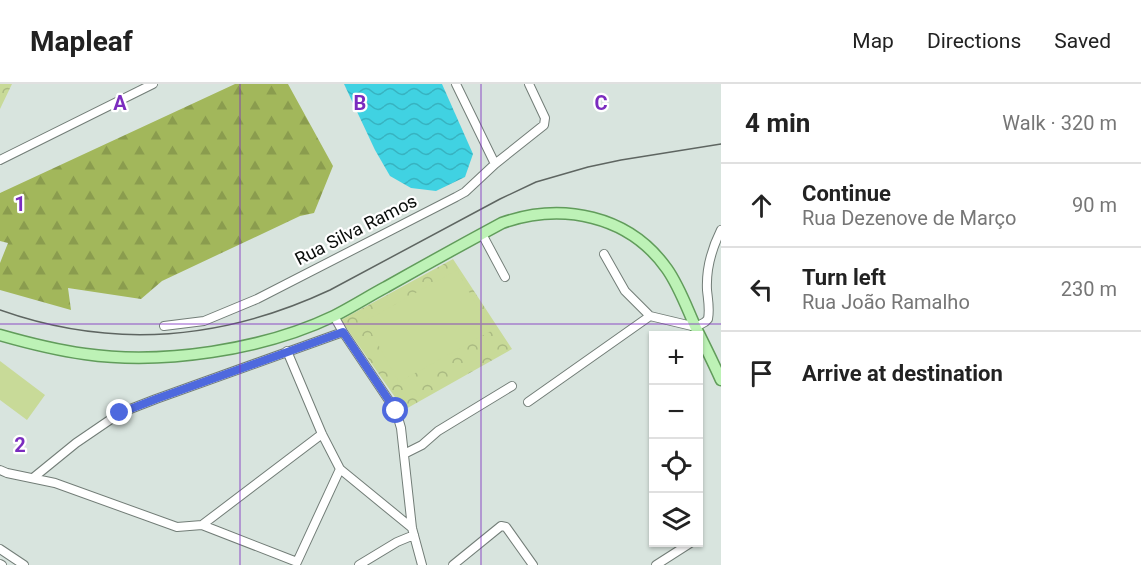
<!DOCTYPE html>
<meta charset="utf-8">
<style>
body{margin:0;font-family:Roboto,sans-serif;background:#f2f2f2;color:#222}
.controls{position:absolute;right:18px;bottom:18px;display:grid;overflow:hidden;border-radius:0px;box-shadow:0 2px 4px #0004}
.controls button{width:54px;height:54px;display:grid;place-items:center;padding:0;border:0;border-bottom:2px solid #e0e0e0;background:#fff;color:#222;font:30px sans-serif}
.stop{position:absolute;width:18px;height:18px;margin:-14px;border:4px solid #4e69de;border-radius:50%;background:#fff}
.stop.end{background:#4e69de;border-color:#fff;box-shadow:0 2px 6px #0008}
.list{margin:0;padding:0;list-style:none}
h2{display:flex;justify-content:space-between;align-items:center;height:78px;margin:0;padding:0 24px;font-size:26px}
h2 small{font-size:20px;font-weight:400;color:#767676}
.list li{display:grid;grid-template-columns:39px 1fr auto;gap:18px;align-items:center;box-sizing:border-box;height:84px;padding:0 24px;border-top:2px solid #e0e0e0}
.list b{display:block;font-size:22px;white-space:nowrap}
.list p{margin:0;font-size:20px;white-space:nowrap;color:#767676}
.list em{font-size:20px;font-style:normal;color:#767676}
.icon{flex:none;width:33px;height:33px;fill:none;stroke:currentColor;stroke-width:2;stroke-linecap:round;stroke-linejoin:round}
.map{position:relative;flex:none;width:721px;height:481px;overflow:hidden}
header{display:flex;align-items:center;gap:36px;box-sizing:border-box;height:84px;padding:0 30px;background:#fff;border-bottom:2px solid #e0e0e0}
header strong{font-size:28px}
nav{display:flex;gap:33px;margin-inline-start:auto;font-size:21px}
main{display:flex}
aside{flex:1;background:#fff}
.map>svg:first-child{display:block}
</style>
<header>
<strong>Mapleaf</strong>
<nav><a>Map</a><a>Directions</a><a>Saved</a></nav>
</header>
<main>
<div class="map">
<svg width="721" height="481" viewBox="0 0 721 481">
<defs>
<pattern id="forest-firs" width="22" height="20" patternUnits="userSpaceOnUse" patternTransform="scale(1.5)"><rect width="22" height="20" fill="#a2b75b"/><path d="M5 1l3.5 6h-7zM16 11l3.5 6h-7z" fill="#8a9c4e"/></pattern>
<pattern id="park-crowns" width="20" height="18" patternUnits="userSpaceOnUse" patternTransform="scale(1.5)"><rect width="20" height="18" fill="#c8da98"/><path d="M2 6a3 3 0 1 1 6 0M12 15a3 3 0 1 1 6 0" fill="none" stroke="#aaba82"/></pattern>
<pattern id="water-waves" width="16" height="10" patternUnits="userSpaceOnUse" patternTransform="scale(1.5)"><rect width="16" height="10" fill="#40d2e2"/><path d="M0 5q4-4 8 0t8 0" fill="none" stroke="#37b3c1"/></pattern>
</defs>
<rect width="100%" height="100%" fill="#d8e4de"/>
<path fill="url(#forest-firs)" d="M235,0H288L333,82L314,129L300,132L162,197L141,215L68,204L71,226L0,206V179L8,159L0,157V109Z"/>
<path fill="url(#park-crowns)" d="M0,0H12L0,25Z
M453,175L512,265L404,326L341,236Z"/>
<path fill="#c8da98" d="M457,186L491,247L399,298L365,237Z
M0,277L45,311L27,336L0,316Z"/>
<path fill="url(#water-waves)" d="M344,0H442L473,70L465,93L436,107L411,104L390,92L375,66Z"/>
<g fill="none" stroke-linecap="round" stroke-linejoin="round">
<defs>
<path id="minor" d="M456,0L495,80
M0,76L153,0
M482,150L505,193
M604,170L625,207L650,232L696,243L705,238L708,235C710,225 708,216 707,206C706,186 712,164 721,146
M334,232L343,248L396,327L401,344L412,444L422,481
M164,242L204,237L257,215L456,113L465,108L495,80L544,41L545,34L529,0
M287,267L322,350L340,385L412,444
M528,318L650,232
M404,370L422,361L438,347L512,302
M0,386L7,389L55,399L177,443L202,441L297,478L340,385
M33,394L76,359L120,329L156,315L343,248
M202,441L322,350
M0,465L24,481
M0,480L2,481
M359,481L397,458L414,451
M453,481L501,442L506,443L533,481
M656,481L692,458"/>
<path id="major" d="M0,251C28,259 56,266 85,270C163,281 263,266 334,232C352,223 369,212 386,203C425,181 463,160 502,139C562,118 629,131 667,185C679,202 686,222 695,242C704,260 713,278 721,296"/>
</defs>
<use href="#minor" stroke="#727d77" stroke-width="10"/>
<use href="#major" stroke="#619c5b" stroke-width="13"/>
<use href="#minor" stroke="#fff" stroke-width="8"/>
<use href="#major" stroke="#bdf2b6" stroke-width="10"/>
<path stroke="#5e6561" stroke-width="1.5" d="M0,226C113,266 223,256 330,206L500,115L536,98L588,83L621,76L721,60"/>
</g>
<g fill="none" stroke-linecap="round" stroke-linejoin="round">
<path stroke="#4e69de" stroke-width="8" d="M120,329L156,315L343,248L396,327"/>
</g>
<path fill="none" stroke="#7b2cbf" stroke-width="1.5" stroke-opacity="0.55" d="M240,0V481M481,0V481M0,240H721"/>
<g text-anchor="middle" stroke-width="4.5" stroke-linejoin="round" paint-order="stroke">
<g font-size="18" fill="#090c0a" stroke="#fff">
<text transform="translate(356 146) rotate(-27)" y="6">Rua Silva Ramos</text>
</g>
</g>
<g font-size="20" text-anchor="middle" font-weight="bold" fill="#7b2cbf" stroke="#fff" stroke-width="4.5" stroke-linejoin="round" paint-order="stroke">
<text x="120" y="26">A</text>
<text x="360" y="26">B</text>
<text x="601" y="26">C</text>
<text x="20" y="127">1</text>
<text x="20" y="368">2</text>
</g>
</svg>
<div class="controls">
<button>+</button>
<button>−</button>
<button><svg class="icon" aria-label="locate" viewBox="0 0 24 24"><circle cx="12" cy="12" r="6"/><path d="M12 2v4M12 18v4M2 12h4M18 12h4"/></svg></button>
<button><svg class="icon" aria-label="layers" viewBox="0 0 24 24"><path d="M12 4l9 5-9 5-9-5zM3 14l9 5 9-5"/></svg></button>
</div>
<div class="stop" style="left:396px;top:327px"></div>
<div class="stop end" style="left:120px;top:329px"></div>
</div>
<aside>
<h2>4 min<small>Walk · 320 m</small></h2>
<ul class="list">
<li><svg class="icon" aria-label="ahead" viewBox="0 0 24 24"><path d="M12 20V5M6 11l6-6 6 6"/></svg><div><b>Continue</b><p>Rua Dezenove de Março</p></div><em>90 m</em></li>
<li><svg class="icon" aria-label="left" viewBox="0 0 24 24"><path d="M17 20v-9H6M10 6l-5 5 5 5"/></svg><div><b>Turn left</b><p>Rua João Ramalho</p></div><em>230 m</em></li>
<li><svg class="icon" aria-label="arrive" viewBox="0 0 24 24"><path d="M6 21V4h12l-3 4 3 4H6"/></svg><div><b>Arrive at destination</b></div></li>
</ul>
</aside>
</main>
